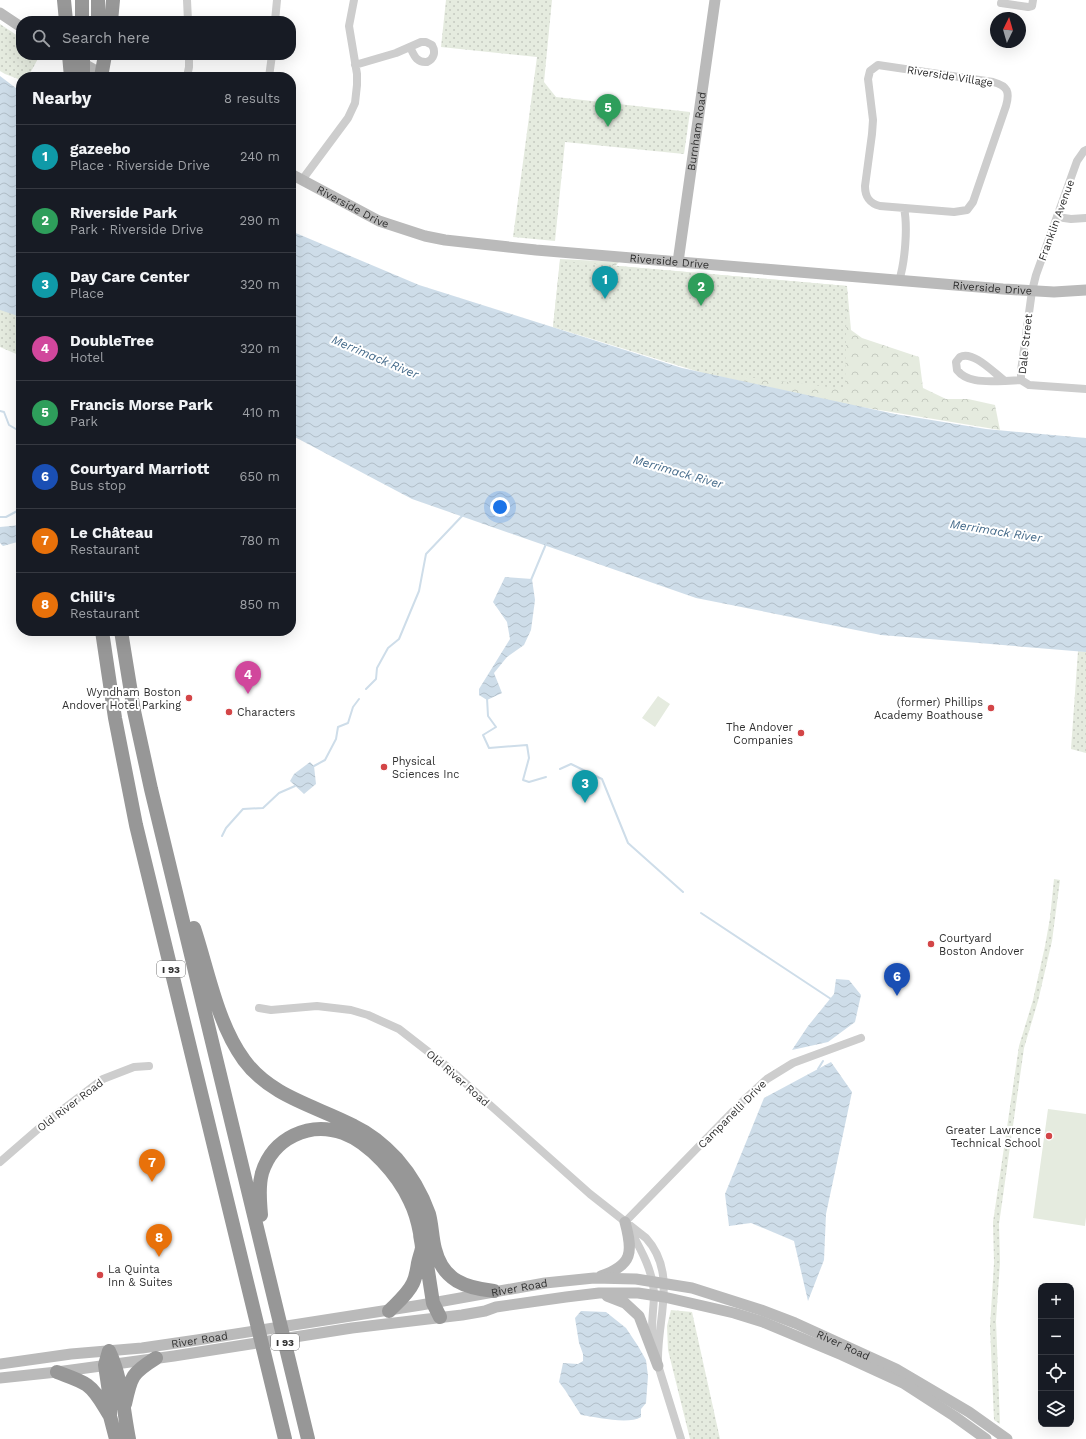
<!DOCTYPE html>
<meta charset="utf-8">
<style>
body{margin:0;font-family:"Work Sans",sans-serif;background:#20242c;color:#f1f3f6}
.controls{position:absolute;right:12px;bottom:12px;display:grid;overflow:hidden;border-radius:8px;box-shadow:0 4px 16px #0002}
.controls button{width:36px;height:36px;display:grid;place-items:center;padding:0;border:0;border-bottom:1px solid #363941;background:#171b24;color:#f1f3f6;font:20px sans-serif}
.compass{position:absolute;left:990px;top:12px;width:36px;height:36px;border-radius:50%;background:#171b24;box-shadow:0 4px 16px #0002;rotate:5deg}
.you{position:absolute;left:500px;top:507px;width:14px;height:14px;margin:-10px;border:3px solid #fff;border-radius:50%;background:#1a73e8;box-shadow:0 0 0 6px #1a73e833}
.badge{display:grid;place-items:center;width:26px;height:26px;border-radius:50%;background:#2563eb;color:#fff;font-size:13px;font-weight:700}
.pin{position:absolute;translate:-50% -33px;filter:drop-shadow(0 1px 2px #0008)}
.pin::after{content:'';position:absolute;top:21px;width:14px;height:12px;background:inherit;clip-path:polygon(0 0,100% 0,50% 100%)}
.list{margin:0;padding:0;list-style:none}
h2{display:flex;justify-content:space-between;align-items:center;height:52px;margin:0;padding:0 16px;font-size:17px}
h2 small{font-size:13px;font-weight:400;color:#9ea1a6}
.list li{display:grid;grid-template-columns:26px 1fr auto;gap:12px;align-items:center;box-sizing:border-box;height:64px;padding:0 16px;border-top:1px solid #363941}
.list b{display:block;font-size:15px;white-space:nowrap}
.list p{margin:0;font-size:13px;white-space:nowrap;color:#9ea1a6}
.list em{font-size:13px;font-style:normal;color:#9ea1a6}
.icon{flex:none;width:22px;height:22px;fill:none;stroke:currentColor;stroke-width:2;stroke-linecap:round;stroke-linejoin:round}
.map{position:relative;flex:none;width:1086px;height:1439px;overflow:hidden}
.search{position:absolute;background:#171b24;box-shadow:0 4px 16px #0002;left:16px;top:16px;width:280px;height:44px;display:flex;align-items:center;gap:10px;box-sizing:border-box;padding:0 14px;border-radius:16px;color:#9ea1a6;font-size:15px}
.panel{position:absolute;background:#171b24;box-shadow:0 4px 16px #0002;left:16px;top:72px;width:280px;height:564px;border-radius:16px}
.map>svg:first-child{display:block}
</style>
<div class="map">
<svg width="1086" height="1439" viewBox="0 0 1086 1439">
<defs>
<pattern id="forest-crowns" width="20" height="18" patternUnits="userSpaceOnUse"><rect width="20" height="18" fill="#e5ebdf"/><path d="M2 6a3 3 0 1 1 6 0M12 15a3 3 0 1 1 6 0" fill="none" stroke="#c5cac0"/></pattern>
<pattern id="park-dots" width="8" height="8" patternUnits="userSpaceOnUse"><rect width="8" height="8" fill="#e5ebdf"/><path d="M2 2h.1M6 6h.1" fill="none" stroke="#c5cac0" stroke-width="1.8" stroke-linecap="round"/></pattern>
<pattern id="water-waves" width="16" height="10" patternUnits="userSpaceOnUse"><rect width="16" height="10" fill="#cedde9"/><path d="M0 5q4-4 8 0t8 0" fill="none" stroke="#b1bec8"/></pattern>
</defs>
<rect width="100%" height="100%" fill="#fff"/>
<path fill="url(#forest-crowns)" d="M560,259L619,262L615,266L596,264L847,286L851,330L862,338L919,357L923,388L946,399H968L995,405L1000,430L855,406L703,373L644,351L553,327Z"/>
<path fill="url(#park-dots)" d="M446,0H552L544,82L556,97L690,112L684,154L565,142L555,241L513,237L537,57L441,47Z
M0,24L21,38V55H40L28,77H21V80L5,74L0,71Z
M560,261L847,286L845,389L696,371L553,327Z
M0,304L21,315V356L0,347Z
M1078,651L1086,652V753L1071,749Z
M1054,879L1060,880L1052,941L1038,1001L1024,1048L999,1224L1000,1262L996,1321L1000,1424L994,1420L990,1327L994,1263L993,1222L1019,1046L1033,1000L1045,946L1050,918Z
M671,1310L692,1312L720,1439H690L668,1350L667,1326Z"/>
<path fill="#e5ebdf" d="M658,696L670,704L655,727L642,718Z
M1048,1109L1086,1114V1217L1085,1226L1033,1218Z"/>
<path fill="url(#water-waves)" d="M0,76L21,92V317L0,310Z
M291,231L419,285L682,368L895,414L986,429L1086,438V652L881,635L696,598L412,499L291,435Z
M21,525V541L3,546L0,543V527Z
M505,577L532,579L535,600L531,630L524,645L507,657L494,673L502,693L487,700L479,695V689L510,639L507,622L493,602Z
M310,762L314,766L316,784L304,794L290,781L294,774Z
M836,979L849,980L861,995L855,1022L828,1042L792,1050L808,1026L834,994Z
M831,1062L852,1092L826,1214L824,1260L808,1301L794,1241L751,1223L729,1226L725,1194L764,1098Z
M581,1311L606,1312L626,1328L638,1346L646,1360L648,1376L646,1403L641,1409V1417C628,1425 596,1417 581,1415L565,1390L559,1382L563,1363L578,1364L583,1361V1354L579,1343L575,1318Z"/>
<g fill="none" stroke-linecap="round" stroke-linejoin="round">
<path stroke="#cedde9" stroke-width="2" d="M0,411L4,412L9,425L21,432
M0,517H6L21,509
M531,580L546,544
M366,689L376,679L377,668L388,648L399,639L419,591L426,554L463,515
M487,698L488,716L496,727L483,735L489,748L527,745L529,758L523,780L529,782L546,777
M314,766L325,760L336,739L338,727L348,723L353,707L359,699
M560,769L571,764L602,779L628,843L683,892
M222,836L226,828L243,809L263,808L279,793L295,786
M701,913L831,999
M818,1069L823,1061"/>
<path stroke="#cdcdcd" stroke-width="8" d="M187,0L188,21
M1001,3L1028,7L1032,6L1033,0
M275,21L277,0
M355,65L396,53L421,42H426L432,45C436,52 434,59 427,62C416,63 414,55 410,47
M878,65L993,82C1008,86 1010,92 1006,106L973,202L967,210L954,212L880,206C869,203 865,197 865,186L872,134L873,120L868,79L870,71Z
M187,77L189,67V55
M269,77L272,55
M1086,150L1084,151L1077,161L1036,275L1032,291L1021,371V380L1029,385L1086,389
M302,180L348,118L355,103L357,85V74L349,26L354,0
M1057,217L1071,219L1086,218
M899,281C905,262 908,227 904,208
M1005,381C989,381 968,384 957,370L956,362L960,357C973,350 994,373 1005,381L1021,380
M259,1008L271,1010L317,1006L351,1010L368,1015L399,1029L444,1064L590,1194L646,1238C678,1273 657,1319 658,1361
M0,1162L45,1123L103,1079L134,1067L149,1066
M625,1222L745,1099L767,1079L793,1063L861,1038
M629,1228C640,1248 653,1270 654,1294C654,1310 650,1326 653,1343
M657,1362L681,1439"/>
<g stroke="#bababa" stroke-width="11">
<path d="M0,13L21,27"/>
<path d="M77,60L107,77"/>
<path id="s1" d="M291,174L379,221L425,236L445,240L536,250L1003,289L1054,292L1086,290"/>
<path id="s2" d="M678,262L715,0"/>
<path d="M601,1276C633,1265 633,1252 625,1222"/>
<path d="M607,1296L625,1303L639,1316L658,1366"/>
<path id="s3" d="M0,1364L71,1354L142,1348L197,1340L421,1305L545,1283L594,1278L636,1279L692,1288L761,1310L795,1323L896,1369L969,1412L1007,1439"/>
<path d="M0,1378L57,1372L174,1356L352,1328L462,1315L485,1311L496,1307L566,1297L599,1293H638L664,1297L734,1313L763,1322L842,1355L903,1383L954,1416L986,1439"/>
</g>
<path stroke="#979797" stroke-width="14" d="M64,0L66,21
M82,0V21
M98,0V21
M111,21L113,0
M69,55L71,77
M83,55V77
M101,77L105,55
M102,631L115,718L136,825L285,1439
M121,631L134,711L151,789L308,1439
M194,928C208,970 217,1023 244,1060C271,1097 316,1106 354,1126C371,1134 385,1146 397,1159C411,1175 422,1194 429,1214C432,1225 432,1238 435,1249C443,1281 466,1288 494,1291
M261,1215C260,1201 258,1187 262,1173C273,1138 309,1121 343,1133C370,1143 398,1175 410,1201C415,1211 418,1222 420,1233C420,1238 422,1243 422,1248C421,1253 419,1258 418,1263C417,1269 416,1277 413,1283C408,1294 397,1303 389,1311
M422,1249L426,1258L433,1303L440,1317
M109,1351C122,1378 123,1409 129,1439
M109,1351L105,1365L110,1399V1416L116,1439
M57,1372C67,1376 78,1379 87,1385C97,1392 103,1405 110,1416
M125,1404C131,1376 132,1373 156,1358"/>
</g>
<g fill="#d34547" stroke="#fff" stroke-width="1.5">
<circle cx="189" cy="698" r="4"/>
<circle cx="991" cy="708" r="4"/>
<circle cx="229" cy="712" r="4"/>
<circle cx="801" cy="733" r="4"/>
<circle cx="384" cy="767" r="4"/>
<circle cx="931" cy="944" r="4"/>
<circle cx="1049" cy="1136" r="4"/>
<circle cx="100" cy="1275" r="4"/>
</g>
<g text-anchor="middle" stroke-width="4" stroke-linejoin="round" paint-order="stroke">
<g fill="#fff" stroke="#6e6e6e" stroke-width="1">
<rect x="157" y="961" width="28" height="16" rx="3"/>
<rect x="271" y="1334" width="28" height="16" rx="3"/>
</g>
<g font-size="10" font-weight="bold" fill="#303030">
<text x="171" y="973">I 93</text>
<text x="285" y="1346">I 93</text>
</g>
<g font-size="11" fill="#303030" stroke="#fff">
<text transform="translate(950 76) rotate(9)" y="4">Riverside Village</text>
<text dy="4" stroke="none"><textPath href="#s2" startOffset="132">Burnham Road</textPath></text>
<text dy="4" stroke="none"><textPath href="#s1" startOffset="70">Riverside Drive</textPath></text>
<text transform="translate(1056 220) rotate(-70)" y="4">Franklin Avenue</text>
<text dy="4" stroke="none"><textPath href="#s1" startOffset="394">Riverside Drive</textPath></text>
<text dy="4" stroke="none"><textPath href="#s1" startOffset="718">Riverside Drive</textPath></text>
<text transform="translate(1025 344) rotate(-84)" y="4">Dale Street</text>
<text transform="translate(458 1078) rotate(41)" y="4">Old River Road</text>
<text transform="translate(70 1105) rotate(-37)" y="4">Old River Road</text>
<text transform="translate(732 1114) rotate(-45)" y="4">Campanelli Drive</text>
<text dy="4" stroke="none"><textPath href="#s3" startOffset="525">River Road</textPath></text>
<text dy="4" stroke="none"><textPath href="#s3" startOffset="201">River Road</textPath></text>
<text dy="4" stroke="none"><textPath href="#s3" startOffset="861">River Road</textPath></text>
</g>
<g font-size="11" fill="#303030" stroke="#fff" text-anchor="end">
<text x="181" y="696">Wyndham Boston<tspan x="181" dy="13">Andover Hotel Parking</tspan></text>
<text x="983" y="706">(former) Phillips<tspan x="983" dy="13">Academy Boathouse</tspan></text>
<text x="237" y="716" text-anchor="start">Characters</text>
<text x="793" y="731">The Andover<tspan x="793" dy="13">Companies</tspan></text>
<text x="392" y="765" text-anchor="start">Physical<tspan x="392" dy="13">Sciences Inc</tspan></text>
<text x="939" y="942" text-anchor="start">Courtyard<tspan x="939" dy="13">Boston Andover</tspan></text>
<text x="1041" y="1134">Greater Lawrence<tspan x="1041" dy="13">Technical School</tspan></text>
<text x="108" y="1273" text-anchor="start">La Quinta<tspan x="108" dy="13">Inn &amp; Suites</tspan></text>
</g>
<g font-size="12" font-style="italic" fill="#466b8a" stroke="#fff">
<text transform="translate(375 357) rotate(23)" y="4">Merrimack River</text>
<text transform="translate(678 472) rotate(16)" y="4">Merrimack River</text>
<text transform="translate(996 531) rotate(9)" y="4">Merrimack River</text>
</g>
</g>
</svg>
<div class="controls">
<button>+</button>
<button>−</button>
<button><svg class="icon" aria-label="locate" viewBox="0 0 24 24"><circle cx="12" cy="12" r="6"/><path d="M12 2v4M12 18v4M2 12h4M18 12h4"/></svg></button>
<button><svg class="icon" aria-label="layers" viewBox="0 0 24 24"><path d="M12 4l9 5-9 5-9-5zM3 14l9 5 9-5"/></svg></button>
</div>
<svg class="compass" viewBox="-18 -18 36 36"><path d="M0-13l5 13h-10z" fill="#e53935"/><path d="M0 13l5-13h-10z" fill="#9ea1a6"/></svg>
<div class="you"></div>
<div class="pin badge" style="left:605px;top:299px;background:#0f9aa8">1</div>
<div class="pin badge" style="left:701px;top:306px;background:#2e9e5b">2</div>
<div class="pin badge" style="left:585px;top:803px;background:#0f9aa8">3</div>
<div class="pin badge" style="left:248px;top:694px;background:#d1479c">4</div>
<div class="pin badge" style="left:608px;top:127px;background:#2e9e5b">5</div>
<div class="pin badge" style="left:897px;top:996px;background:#1a4fb4">6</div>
<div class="pin badge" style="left:152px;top:1182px;background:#e8710a">7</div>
<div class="pin badge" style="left:159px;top:1257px;background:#e8710a">8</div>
<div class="search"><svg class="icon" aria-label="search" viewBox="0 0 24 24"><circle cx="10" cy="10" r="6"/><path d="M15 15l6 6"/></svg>Search here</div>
<section class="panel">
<h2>Nearby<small>8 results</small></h2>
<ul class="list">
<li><span class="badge" style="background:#0f9aa8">1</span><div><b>gazeebo</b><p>Place · Riverside Drive</p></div><em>240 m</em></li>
<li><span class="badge" style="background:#2e9e5b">2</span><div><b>Riverside Park</b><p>Park · Riverside Drive</p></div><em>290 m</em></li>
<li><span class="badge" style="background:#0f9aa8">3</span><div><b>Day Care Center</b><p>Place</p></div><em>320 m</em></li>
<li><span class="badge" style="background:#d1479c">4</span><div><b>DoubleTree</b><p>Hotel</p></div><em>320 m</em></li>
<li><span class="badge" style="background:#2e9e5b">5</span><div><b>Francis Morse Park</b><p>Park</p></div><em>410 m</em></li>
<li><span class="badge" style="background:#1a4fb4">6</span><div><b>Courtyard Marriott</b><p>Bus stop</p></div><em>650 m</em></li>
<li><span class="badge" style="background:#e8710a">7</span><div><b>Le Château</b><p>Restaurant</p></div><em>780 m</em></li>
<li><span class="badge" style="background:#e8710a">8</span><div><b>Chili's</b><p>Restaurant</p></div><em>850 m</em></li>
</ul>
</section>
</div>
